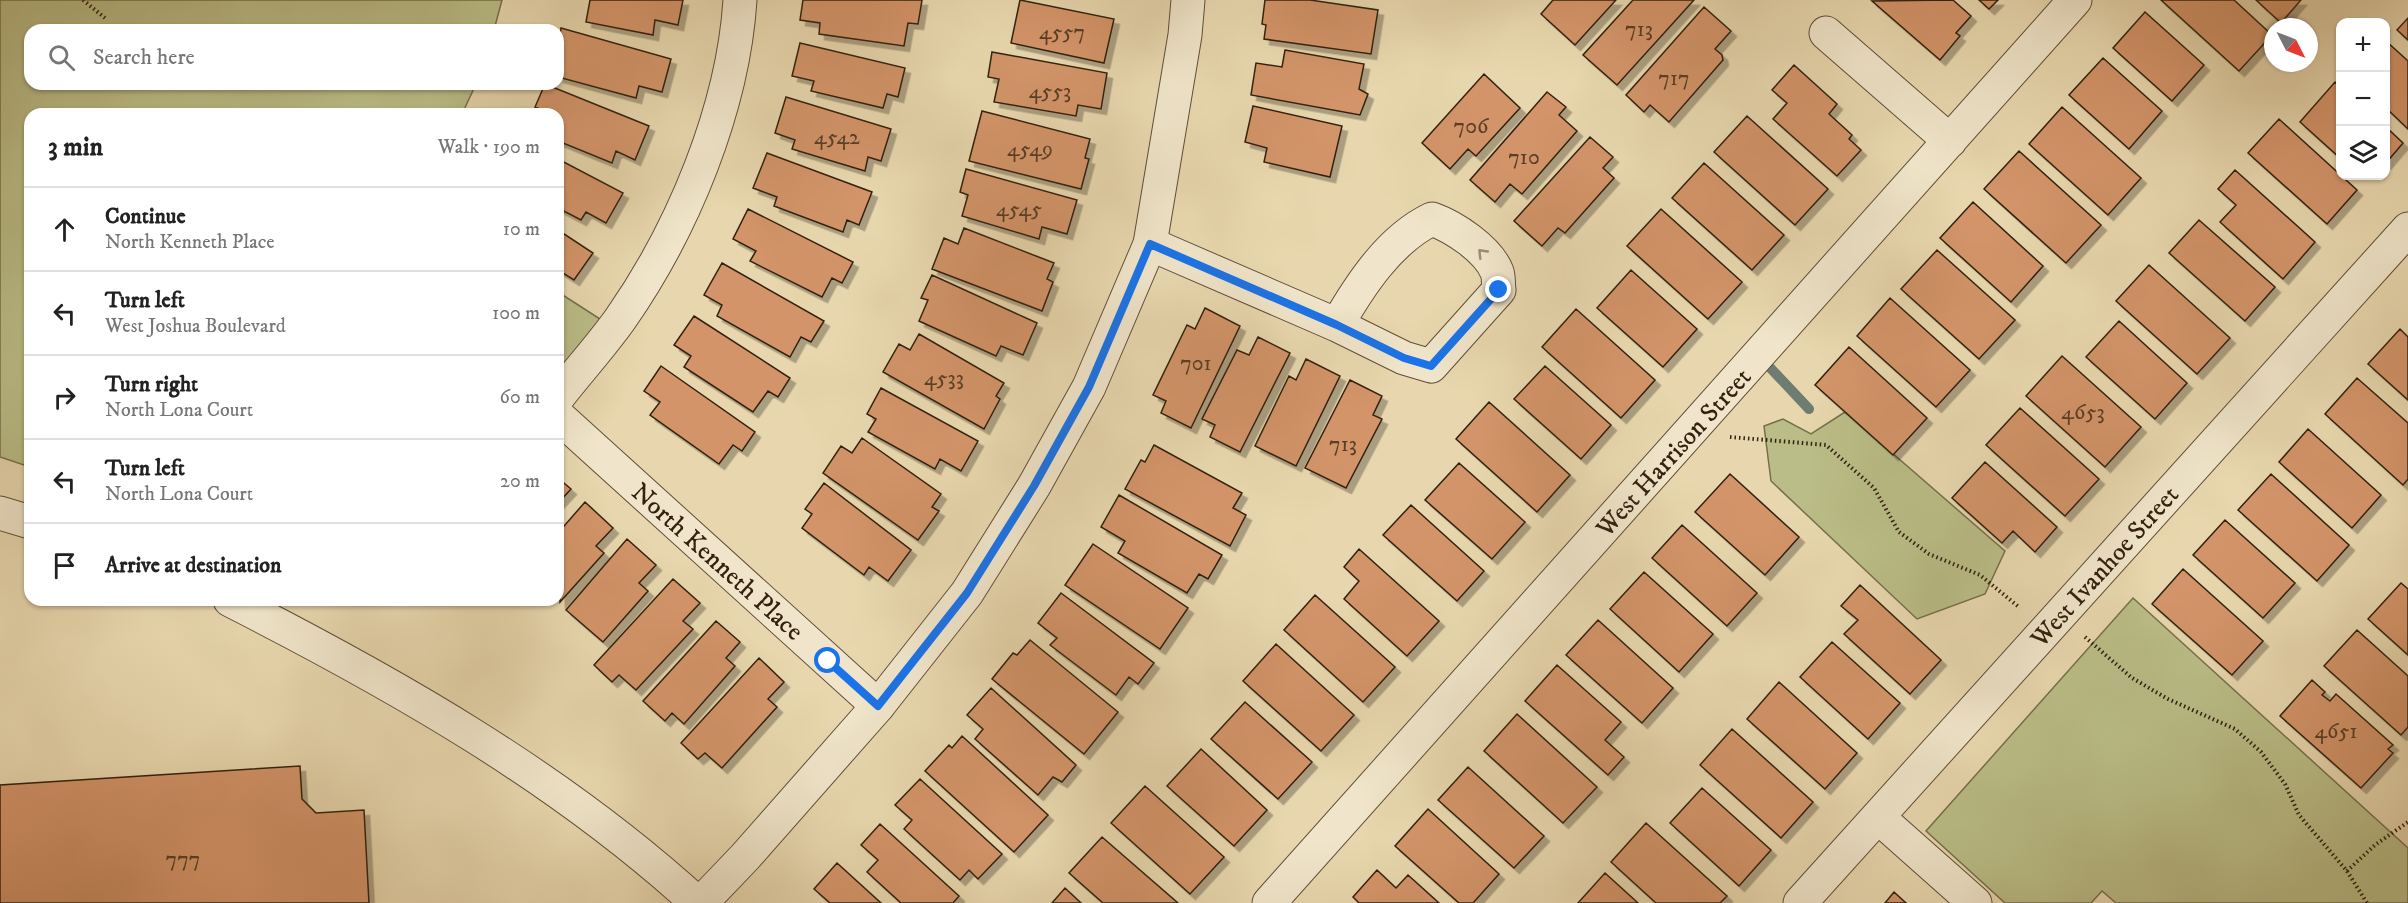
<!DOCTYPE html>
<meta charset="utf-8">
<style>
body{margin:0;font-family:"IM FELL DW Pica",serif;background:#f2f2f2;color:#222}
.controls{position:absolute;right:18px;top:18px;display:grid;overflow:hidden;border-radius:12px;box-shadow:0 2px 4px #0004}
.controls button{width:54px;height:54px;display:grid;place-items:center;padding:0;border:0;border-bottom:2px solid #e0e0e0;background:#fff;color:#222;font:30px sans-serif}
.compass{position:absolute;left:2264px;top:18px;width:54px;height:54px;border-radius:50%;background:#fff;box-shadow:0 2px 4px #0004;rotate:132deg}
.stop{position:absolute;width:18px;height:18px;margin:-14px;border:4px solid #1a73e8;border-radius:50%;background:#fff}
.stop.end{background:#1a73e8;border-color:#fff;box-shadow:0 2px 6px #0008}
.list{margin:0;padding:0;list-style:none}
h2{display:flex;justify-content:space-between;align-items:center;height:78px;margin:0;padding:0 24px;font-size:26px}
h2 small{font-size:20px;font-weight:400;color:#767676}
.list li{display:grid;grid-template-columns:39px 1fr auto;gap:18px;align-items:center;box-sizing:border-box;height:84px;padding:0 24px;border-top:2px solid #e0e0e0}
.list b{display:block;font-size:22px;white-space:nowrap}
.list p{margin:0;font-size:20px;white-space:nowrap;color:#767676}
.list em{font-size:20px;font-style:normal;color:#767676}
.icon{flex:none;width:33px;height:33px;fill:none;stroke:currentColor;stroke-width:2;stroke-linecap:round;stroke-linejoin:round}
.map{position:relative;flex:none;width:2408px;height:903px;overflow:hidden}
.search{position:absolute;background:#fff;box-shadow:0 2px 4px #0004;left:24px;top:24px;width:540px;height:66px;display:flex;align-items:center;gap:15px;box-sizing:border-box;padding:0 21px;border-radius:18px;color:#767676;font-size:22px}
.panel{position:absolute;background:#fff;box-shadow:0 2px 4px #0004;left:24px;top:108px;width:540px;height:498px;border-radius:18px}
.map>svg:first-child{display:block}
</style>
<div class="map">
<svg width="2408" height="903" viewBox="0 0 2408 903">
<defs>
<filter id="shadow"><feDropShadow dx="5.5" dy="5.5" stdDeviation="0" flood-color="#0004"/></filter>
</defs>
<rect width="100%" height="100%" fill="#e8d7ae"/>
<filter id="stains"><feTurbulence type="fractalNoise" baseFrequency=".00333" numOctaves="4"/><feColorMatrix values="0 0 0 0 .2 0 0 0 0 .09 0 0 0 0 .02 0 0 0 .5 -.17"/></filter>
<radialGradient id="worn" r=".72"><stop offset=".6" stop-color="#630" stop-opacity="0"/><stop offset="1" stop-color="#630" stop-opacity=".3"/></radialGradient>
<path fill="#babd87" stroke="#766f4c" stroke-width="1.5" d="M0,0H502L494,30H30V84H476L462,114H30V467L0,457Z
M558,292L614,328L558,397Z
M1845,412L2005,551L1985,594L1917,619L1771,481L1764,426L1783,419L1811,434Z
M2133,598L2408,848V903H2116L2102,891L2091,903H2005L1926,831Z"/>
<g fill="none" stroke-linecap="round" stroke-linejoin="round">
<path stroke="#6f7c71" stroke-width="10" d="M1761,358L1809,409"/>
</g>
<path fill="#d39469" stroke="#322110" stroke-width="1.5" filter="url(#shadow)" d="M590,0H683L678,25L655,20L653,35L586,22Z
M803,0H922L918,24L908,23L904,46L819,34L820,23L800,20Z
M1020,0L1114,19L1104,63L1011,43Z
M1265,0H1310L1378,10L1371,54L1264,39L1266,25L1262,24Z
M1553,0H1616L1575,45L1541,14Z
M1633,0H1694L1617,85L1583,55Z
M1953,0L1971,16L1956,33L1960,36L1940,60L1872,1Z
M1979,0H1998L1989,9Z
M2161,0H2234L2272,35L2239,71Z
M2256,0H2301L2281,23Z
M1704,7L1731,31L1715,49L1722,55L1723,60L1669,122L1650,105L1644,112L1626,95Z
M2145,12L2204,65L2172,101L2113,48Z
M2408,18V40L2397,30Z
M561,28L671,59L662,92L639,86L636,98L558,77L563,51L558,50Z
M2386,41L2408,61V129L2386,108Z
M800,43L905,68L898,97L887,94L883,108L811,91L814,81L792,76Z
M1285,50L1364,64L1359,89L1368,94L1360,115L1251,95L1256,63L1282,67Z
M992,52L1107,73L1101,109L1078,105L1076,116L994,102L999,79L988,77Z
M2103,58L2162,111L2129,149L2069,95Z
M1794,65L1837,104L1829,114L1852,135L1849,139L1861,150L1837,176L1773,119L1787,103L1772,90Z
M1484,74L1520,108L1476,156L1468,149L1450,169L1422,143Z
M2335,82L2340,87V158L2300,122Z
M545,84L649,126L635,160L616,151L612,163L558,141V114H540L542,110L535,107Z
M1547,92L1566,107L1559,115L1577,131L1522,194L1510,184L1495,202L1470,180Z
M786,97L891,129L881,161L868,157L865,171L792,149L795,140L775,133Z
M1253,106L1342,126L1330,177L1264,162L1267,148L1245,142Z
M2062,107L2141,178L2108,215L2029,144Z
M982,111L1090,139L1085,158L1089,159L1081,189L969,161Z
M1747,116L1828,189L1795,225L1714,152Z
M2279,119L2357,190L2327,224L2248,153Z
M2386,127L2403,143L2386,163Z
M1590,137L1613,157L1603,168L1614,178L1565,233L1558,228L1542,246L1514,221Z
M2019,151L2101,225L2066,263L1984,189Z
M767,153L872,192L859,225L847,220L843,232L774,206L777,197L753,188Z
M558,159L623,193L606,223L586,212L581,220L558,208Z
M1704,163L1784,235L1752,270L1672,198Z
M966,169L1077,200L1067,234L1042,227L1039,239L962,216L968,195L960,192Z
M2235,170L2315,242L2283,279L2220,222L2236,205L2218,189Z
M1973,202L2043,266L2011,302L1940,238Z
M748,209L853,262L842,283L832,278L822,297L750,261L756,251L733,239Z
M1661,209L1742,282L1708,319L1627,246Z
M2199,220L2275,287L2245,321L2169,253Z
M964,228L1054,263L1047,279L1053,282L1042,311L932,269L944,238L958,244Z
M558,230L593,253L574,280L558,270Z
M1937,250L2015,320L1979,359L1901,289Z
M722,263L824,321L811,342L801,337L790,357L717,316L722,305L704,295Z
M2149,265L2230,338L2197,374L2116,301Z
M1631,270L1697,329L1663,367L1597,308Z
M932,275L1037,323L1023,355L1001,346L996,356L919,321L928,300L921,298Z
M1890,298L1970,370L1936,407L1857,336Z
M1205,308L1240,326L1191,428L1161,413L1166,401L1153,395L1187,325L1195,329Z
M1576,309L1655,380L1621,418L1542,347Z
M694,316L790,378L778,397L768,391L753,412L684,367L691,356L674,345Z
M2119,321L2187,383L2155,419L2086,357Z
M2400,329L2408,337V400L2368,364Z
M919,334L1004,383L996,396L1000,399L984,429L883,372L899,344L910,350Z
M1258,337L1290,353L1240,452L1210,437L1215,425L1202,419L1237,350L1249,355Z
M1849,347L1927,418L1893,455L1815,385Z
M2062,356L2141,427L2105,467L2026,396Z
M1306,359L1340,376L1296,466L1255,446L1289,376L1296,380Z
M661,366L755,432L742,451L733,445L719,464L650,415L660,402L644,391Z
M1545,366L1611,425L1581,459L1514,399Z
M2357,378L2408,423V479L2403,485L2325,414Z
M1350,380L1382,396L1373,415L1382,419L1346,488L1305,468Z
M881,388L978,441L961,471L940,459L935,469L868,432L876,419L867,414Z
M1489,402L1570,475L1537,512L1456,439Z
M2020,408L2099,479L2065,516L1986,445Z
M2308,429L2381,495L2352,528L2279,462Z
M862,438L941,494L932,507L939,511L918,540L823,473L841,446L852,453Z
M1154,445L1242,493L1233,508L1246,515L1230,546L1125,489L1141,460L1145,462Z
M1985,462L2057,527L2035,552L2013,531L2002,543L1952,498Z
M1459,463L1525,522L1492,559L1425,500Z
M1730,474L1799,537L1765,575L1695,512Z
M2271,474L2349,545L2317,581L2238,510Z
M558,478L571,489L558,503Z
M824,483L911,550L888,581L869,567L864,575L802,528L812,514L805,509Z
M1119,495L1222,555L1208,579L1199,574L1187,593L1118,553L1125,541L1101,527Z
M585,502L613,528L596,546L604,553L560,602L558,533Z
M1411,505L1484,571L1457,601L1383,535Z
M2225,520L2295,583L2263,618L2193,555Z
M1682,525L1757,593L1727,626L1652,558Z
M627,539L656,565L639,583L648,591L603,642L566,610Z
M1093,544L1188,608L1160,649L1065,585Z
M1359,549L1439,621L1407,656L1344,599L1359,581L1344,567Z
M2183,569L2263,641L2232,675L2152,604Z
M1644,572L1713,634L1679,672L1610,609Z
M673,579L700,603L683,621L693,629L636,690L619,675L612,682L594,665Z
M2401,583L2408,589V655L2368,619Z
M1860,585L1941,660L1910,694L1844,634L1858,620L1841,606Z
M1061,593L1154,663L1138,684L1129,677L1116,695L1050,645L1057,638L1038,623Z
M1315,595L1395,667L1363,702L1284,630Z
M1598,620L1673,688L1642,723L1566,655Z
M716,621L740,642L726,658L735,666L684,724L672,713L665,721L643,701Z
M2357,630L2408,676V727L2401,735L2324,666Z
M1030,640L1118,712L1084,754L992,679L1013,653L1017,655Z
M1832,642L1900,703L1868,739L1800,677Z
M1276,644L1354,715L1321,751L1243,681Z
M759,658L784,682L768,699L777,707L722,768L705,753L698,759L681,743Z
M1557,665L1621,722L1605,740L1624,757L1608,775L1525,701Z
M2312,680L2325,692L2322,695L2330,701L2336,694L2393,745L2388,749L2393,753L2361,788L2280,716Z
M1779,682L1857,753L1825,789L1747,719Z
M991,688L1076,765L1062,782L1053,777L1038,795L975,739L983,729L967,715Z
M1245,702L1312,762L1278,799L1211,739Z
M1517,714L1597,787L1563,823L1484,751Z
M1732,729L1813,802L1781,838L1700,765Z
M962,736L1048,815L1014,852L925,771L949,745L952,748Z
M1201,749L1267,810L1234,846L1167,786Z
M300,766L302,799L316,813L364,810L369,903H0V785Z
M1468,767L1544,836L1514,868L1438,800Z
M920,779L1002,854L978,879L969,870L960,880L904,829L912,820L895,805Z
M1145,786L1224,857L1190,894L1111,823Z
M1702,788L1771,850L1739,886L1670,823Z
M1428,809L1499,874L1473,903H1459L1395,846Z
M1646,823L1727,896L1720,903H1656L1611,862Z
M880,824L959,896L953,903H901L867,872L878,860L861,845Z
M1102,837L1178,903H1103L1069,873Z
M837,863L881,903H830L814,889Z
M1377,870L1396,888L1408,875L1439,903H1359L1353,897Z
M1605,873L1638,903H1578Z
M1065,888L1081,903H1052Z
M1894,892L1906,903H1885Z"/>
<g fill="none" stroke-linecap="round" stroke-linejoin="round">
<defs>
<path id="minor" d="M1826,33L1950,141
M1150,244L1337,325L1404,358L1431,366L1499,290C1498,285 1499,277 1497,272C1488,249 1454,227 1432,219C1390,239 1360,285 1337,325
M558,397C579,370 602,345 621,318C683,229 733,109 740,0
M558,416L878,706
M1878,817L1975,903
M1269,903L2075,0
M1800,903L2408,229"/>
<path id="tertiary" d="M0,513L30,522
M230,600C395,684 559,777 697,903
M701,903L745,857L878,706L967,593L1034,486L1089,387L1150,244L1185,35L1188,0"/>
</defs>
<use href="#minor" stroke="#604e38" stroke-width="35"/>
<use href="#tertiary" stroke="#604e38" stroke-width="35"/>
<path stroke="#322110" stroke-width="4" stroke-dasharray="1.5 3" stroke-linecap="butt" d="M83,0L105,18
M1730,437L1826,445L1874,488L1899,532L1929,554L1980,575L2020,608
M2085,637L2132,678L2168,699L2235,729L2261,752L2285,784L2299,815L2347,871L2367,903
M2347,871L2375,845L2408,822"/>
<use href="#minor" stroke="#f0e5ca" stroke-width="33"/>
<use href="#tertiary" stroke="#f0e5ca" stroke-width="33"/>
</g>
<defs><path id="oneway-chevron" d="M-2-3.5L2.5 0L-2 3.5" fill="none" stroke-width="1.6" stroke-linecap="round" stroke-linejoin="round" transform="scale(1.5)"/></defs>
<use stroke="#9a8d76" href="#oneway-chevron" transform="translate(1482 253) rotate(-134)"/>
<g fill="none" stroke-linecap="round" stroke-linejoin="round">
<path stroke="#1a73e8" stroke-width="8" d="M828,661L878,706L967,593L1034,486L1089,387L1150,244L1337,325L1404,358L1431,366L1499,290"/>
</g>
<g text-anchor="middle" stroke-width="6" stroke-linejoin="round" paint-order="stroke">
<g font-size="22" fill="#5a3e26">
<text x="1639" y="36">713</text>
<text x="1062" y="39">4557</text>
<text x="1674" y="85">717</text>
<text x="1050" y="98">4553</text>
<text x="1471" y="133">706</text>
<text x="837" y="144">4542</text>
<text x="1030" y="156">4549</text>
<text x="1524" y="164">710</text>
<text x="1019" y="216">4545</text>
<text x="1196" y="370">701</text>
<text x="944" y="385">4533</text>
<text x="2083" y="419">4653</text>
<text x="1343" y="451">713</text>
<text x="2336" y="738">4651</text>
<text x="183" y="866">777</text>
</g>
<g font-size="26" fill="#322110" stroke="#f0e5ca">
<text transform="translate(1673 452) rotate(-48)" y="9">West Harrison Street</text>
<text transform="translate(718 561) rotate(42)" y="9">North Kenneth Place</text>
<text transform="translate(2104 566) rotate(-48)" y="9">West Ivanhoe Street</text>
</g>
</g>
<rect width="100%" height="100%" filter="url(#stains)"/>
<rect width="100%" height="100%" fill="url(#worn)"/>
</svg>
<div class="controls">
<button>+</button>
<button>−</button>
<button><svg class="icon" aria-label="layers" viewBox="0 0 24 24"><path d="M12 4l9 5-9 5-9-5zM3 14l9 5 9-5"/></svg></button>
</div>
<svg class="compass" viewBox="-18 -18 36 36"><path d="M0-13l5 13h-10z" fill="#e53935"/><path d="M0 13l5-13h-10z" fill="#767676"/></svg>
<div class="stop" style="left:828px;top:661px"></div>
<div class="stop end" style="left:1499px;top:290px"></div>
<div class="search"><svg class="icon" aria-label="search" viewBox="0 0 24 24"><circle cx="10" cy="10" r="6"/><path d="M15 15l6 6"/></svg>Search here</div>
<section class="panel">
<h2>3 min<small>Walk · 190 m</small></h2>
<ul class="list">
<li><svg class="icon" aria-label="ahead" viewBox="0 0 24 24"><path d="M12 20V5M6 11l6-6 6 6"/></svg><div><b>Continue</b><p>North Kenneth Place</p></div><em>10 m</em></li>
<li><svg class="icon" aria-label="left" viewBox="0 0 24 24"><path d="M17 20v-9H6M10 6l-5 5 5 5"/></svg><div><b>Turn left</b><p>West Joshua Boulevard</p></div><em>100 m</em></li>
<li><svg class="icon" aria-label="right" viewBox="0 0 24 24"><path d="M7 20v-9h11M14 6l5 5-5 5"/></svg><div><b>Turn right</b><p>North Lona Court</p></div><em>60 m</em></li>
<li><svg class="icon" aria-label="left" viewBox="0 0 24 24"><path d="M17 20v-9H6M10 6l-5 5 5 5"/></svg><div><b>Turn left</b><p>North Lona Court</p></div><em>20 m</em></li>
<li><svg class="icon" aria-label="arrive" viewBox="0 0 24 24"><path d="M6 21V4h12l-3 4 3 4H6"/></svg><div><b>Arrive at destination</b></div></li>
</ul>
</section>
</div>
